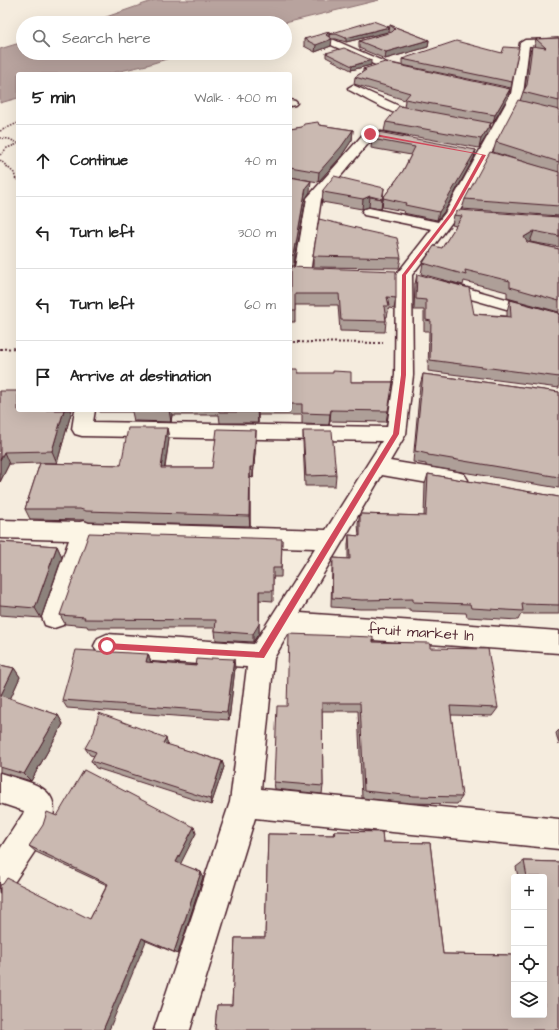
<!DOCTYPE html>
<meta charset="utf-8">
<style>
body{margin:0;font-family:"Architects Daughter",sans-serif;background:#f6f6f6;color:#222}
.controls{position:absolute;right:12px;bottom:12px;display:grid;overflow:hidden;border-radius:4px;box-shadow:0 4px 16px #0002}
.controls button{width:36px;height:36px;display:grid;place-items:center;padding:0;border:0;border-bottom:1px solid #e0e0e0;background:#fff;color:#222;font:20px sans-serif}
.stop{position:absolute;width:12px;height:12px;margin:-9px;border:3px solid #d1495b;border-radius:50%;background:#fff}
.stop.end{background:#d1495b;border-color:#fff;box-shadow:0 1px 4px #0008}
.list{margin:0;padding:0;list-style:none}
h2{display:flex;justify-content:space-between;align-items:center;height:52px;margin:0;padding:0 16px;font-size:17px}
h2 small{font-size:13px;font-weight:400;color:#767676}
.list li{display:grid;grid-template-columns:26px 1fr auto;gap:12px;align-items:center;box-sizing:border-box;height:72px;padding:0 16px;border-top:1px solid #e0e0e0}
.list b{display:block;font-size:15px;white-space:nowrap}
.list em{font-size:13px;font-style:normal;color:#767676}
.icon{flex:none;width:22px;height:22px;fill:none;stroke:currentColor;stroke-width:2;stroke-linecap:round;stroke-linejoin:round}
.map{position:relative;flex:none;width:559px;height:1030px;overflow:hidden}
.search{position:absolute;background:#fff;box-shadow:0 4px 16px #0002;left:16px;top:16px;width:276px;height:44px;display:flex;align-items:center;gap:10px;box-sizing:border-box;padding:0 14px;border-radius:22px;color:#767676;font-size:15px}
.panel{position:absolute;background:#fff;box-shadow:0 4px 16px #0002;left:16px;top:72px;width:276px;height:340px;border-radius:4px}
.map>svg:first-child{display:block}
</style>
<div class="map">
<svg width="559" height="1030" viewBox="0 0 559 1030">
<rect width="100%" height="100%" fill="#f5ecde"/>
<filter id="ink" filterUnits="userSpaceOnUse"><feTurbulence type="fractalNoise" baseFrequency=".025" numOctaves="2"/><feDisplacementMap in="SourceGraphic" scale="8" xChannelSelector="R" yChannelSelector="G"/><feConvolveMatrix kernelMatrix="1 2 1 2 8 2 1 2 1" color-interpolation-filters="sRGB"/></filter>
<g filter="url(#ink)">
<path fill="#b8a39e" stroke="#8c6e70" d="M155,0H379L285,23H89Z
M23,42V53H186L147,65L107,74H18V98L0,103V49Z"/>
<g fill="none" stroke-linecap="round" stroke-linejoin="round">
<defs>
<path id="street" d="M332,39L387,63L413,69L414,71L409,74L380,67L329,44L327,42Z
M559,39V45L529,46L523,94L458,214L412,275L413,375L406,434L390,461L457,472L464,474L468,480L464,486L457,488L382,475L300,613L559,631V653L288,634L274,658L261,789L559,819V849L255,818L190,1030H154L230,802L247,667L107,658L98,654L94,646L98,638L107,634L254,644L315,548L92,541L66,617L63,625L54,628L45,625L42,617L69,540L0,538V520L80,522L84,521L89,523L326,530L382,441L82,436L75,434L72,429L75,410H95L93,422L387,427L395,375L396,275L432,229L369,216L364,215L362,212L364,209L369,208L438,222L445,213L511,94L520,43L525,40Z
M353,85L408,110L428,114L430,116L428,118C406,124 369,100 349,90L348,88Z
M290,100L295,101L297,103L295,105L290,106Z
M370,130L404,136L408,137L410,140L408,143L404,144L373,138L321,199L310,273L308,276L302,278L296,276L294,273L307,198L366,131Z
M442,281L559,314V324L436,289L434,286L436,283Z
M0,773C32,784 67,786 49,830L11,887L0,892V849L23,814L24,811L0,803Z"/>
</defs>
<use href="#street" stroke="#4a1f2b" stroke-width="3"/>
<path stroke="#4a1f2b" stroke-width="1.5" stroke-dasharray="1.5 1.5" stroke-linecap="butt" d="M0,131L18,123
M0,138L9,139L18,143
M0,155L7,148L18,144
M0,160L14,173L16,180H18"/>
<path stroke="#4a1f2b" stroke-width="2" stroke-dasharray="2 2" stroke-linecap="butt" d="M290,342L383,343
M0,349L18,348"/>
<use href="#street" fill="#fcf5e5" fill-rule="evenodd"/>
</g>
<path fill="#ae9f98" stroke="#4a1f2b" d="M390,25L429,40L428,47L385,59L359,48V41L391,33L389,32Z
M388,32L346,42L336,39H330L331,46L315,52L304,46V39L329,38V34Z
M559,38V216L462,209L465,199L540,167L493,152L496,142L520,101L523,92L525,88L529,55L532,46L534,47L536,39Z
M326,53L371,65L351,70L326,57Z
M502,53L512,82L511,88L402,65V59Z
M363,69L510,89L508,97L493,123H491L489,132L479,148L384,131L386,122L404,107L405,100L354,84L355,77L363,72Z
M319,125L353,130L352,140L340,158L318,182L290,177V129Z
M372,139L476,150L474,158L444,212L437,220L403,213L404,211L382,207L383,198L403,171L411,155L371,148Z
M290,177L310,192L306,198L294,266H290Z
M323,190L383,199L381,209L369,207L362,209L322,202Z
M454,215L559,217V247L530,242H529L559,249V312L507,298V292L464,281L463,285L421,274L423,263L442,248L456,226L452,225Z
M361,230L401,258L399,268L313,267V256Z
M290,267L396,298L394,309L389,308L387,317H386V321L385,332L340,331L338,305H295V322H290Z
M417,274L474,314L507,316V311L510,300L559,313V388L428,371L429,331H424V310H414L415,284Z
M290,369L298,373L351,382H393L386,422L330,421L329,425L302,424V415H258V423H220L219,415H172L171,422L134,421L132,412H99V410H290Z
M423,374L559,392V488L426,466V464L413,462L420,385Z
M0,391L18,410H72L57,463H43L121,465L167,428L169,439L165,468H212L256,440L253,478L250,477V526L89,522L84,520L30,519L25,509L40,463L9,464L0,482Z
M303,431L336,475L335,486H305L303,441Z
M428,474L559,497V614H521L518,620L467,617L466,613L410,611V609H360L331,607L332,567L333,558L348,559V545L349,535L359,536L358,524L360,514L424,516L425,484Z
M282,539L281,577H273V601L259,600V633L253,642L216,640L215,631V628H88L87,626L65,624L60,615Z
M0,542L57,546L62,557L41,618L0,615Z
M373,642L430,648L498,708L492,716L451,715L462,797L457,804L410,803L362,798L358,711H322L323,786L322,794L275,789L274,782L287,706Z
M148,654L151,663L196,666L235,668L229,720L67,708L62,700Z
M0,665L14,668L20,677L10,699L58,715L63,724L31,781L0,772Z
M559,730V745L556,733Z
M168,745L222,761L224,767L211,805L96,768L91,761L94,756L90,755L85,748Z
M57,816L196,833L180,864L201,872L203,877L178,954L146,941L90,919L107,885L36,852L29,846Z
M334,831L382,832L383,842L430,843L443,954L514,955V1015H544V877H518L516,867L524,861L559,862V1030H215L217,1005H232L235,938H265L268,834L333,835Z"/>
<path fill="#8d827c" stroke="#4a1f2b" d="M389,27L388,32L346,42V38Z
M329,32V39H332L331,46L315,52L316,45Z
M429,40L428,47L385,59L386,52Z
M371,60V65L351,70L352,66Z
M510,89L508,97L493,123L495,115Z
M491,123L489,132L479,148L481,139Z
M353,130L352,140L340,158L318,182L319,172Z
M476,150L474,158L444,212L437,220L439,212Z
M311,181L310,192L306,198L294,266V255L306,187Z
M384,188L383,199L381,209L382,199Z
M370,196L369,207L362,209L363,199Z
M534,231L530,242L521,247L524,237Z
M64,410H72L57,463L52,451Z
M169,410H171L172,415L171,422Z
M257,410H258V423Z
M331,410L330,421L329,425L330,414Z
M167,428L169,439L163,478L161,468Z
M256,430V440L253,478V467Z
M4,452L9,464L0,482V460Z
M250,467V526L249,516Z
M57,546L62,557L41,618L35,608Z
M259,591V633L253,642V634Z
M148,654L151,663L146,662Z
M234,659L235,668L229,720L227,712Z
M14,668L20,677L8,704L1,695Z
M58,715L63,724L31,781L24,774Z
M166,738L168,745L163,743Z
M222,761L224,767L211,805L210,799Z
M194,827L196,833L179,867L176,862Z
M201,872L203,877L178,954L174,952Z
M142,938L146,941L109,1030H103Z"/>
<path fill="#cab9b1" stroke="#4a1f2b" d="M373,21L389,27L346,38L336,34H329Z
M390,25L429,40L386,52L359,41L392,32L395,29Z
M329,32L326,35L332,39L316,45L304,39Z
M559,38V101L523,92L527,85L532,46L546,48L536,39Z
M456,41L502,53L504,47L519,48L512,82L402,59Z
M344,48L371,60L352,66L326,53Z
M385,62L510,89L495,115L410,100L405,99L410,93L355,77L366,70L363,69Z
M518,100L559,110V162L496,142Z
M399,106L491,123L481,139L386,122Z
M318,122L319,125L353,130L341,147L319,172L290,167V128V129L302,127L304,124Z
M378,132L476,150L445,203L439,212L405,205L406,203L383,198L403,171L415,147L372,139Z
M490,152L559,172V206L465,199Z
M334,176L384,188L382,199L370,196L363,199L323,192V190Z
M290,177L311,181L306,187L294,255H290Z
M458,210L559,217V236L534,231L524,237L527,242L559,249V301L510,287V281L465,270L466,275L423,263L434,246L442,248L462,216L454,215Z
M319,219L361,229V230L397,238L401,258L313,256Z
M290,267L396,271V298L387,297L389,306H384L386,321L341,320L339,294H295V311H290Z
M417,274L469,288L474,314L511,317L510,300L559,313V377L430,360L431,321L426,320V300L416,299Z
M290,369H298V373H333V371L351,372V382H393L388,411L331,410L330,414L302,413V404H290Z
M423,374L559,392V477L428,455V454L415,451Z
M0,391H18V410H64L52,451L4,452L0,460Z
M131,410H169V411Z
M219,410H257V412H219Z
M128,428H167L161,468H212L217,429L256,430L253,467H250L249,516L86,511L80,509H25L40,463L121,465Z
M303,431H332L336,475L306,476Z
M428,474L559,497V605L522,604L523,611L471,608L470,604L413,602V599L362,600L332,598L333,558L350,559L349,535L360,536V514L426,516Z
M89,533L282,539L281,568H273V591H259V624L253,634L215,631L216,620L84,619L85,617L60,615Z
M0,542L57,546L35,608L0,605Z
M289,634L373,637V642L430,643V648L488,649L498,708L450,706L462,797L414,796L364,791L360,703H322L323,786L274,782L277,706H287Z
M76,650L148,654L146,662L196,666L197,659L211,660V658L234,659L227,712L62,700Z
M0,665L14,668L1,695L58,715L24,774L0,767Z
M99,713L166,738L163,743L222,761L210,799L91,761L96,752L85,748L94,732Z
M84,770L194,827L176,862L201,872L174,952L142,938L103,1030H0V885L3,884L7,878L90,919L108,884L29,846L43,825L47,812L57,816Z
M334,831L382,832L383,842L430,843L443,954L514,955V1015H544V877H527L524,861L559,862V1030H215L217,1005H232L235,938H265L268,834L335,835Z"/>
</g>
<path fill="#d1495b" d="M370,133L486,155L453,214L406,275V375L399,434L264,658L105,649L104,646L107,643L259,652L393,434L401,375L402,275L450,213L482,155L369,135Z"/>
<g text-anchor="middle" stroke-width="4" stroke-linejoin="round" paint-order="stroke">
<g font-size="15" fill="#4a1f2b" stroke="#fcf5e5">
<text transform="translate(421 632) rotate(4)" y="5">fruit market ln</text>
</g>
</g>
</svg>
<div class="controls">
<button>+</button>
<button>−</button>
<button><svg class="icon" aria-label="locate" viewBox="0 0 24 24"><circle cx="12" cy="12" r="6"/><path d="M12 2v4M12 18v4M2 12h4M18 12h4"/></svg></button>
<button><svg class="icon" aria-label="layers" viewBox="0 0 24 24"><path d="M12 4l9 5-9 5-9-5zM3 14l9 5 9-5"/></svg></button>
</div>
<div class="stop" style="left:107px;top:646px"></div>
<div class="stop end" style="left:370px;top:134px"></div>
<div class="search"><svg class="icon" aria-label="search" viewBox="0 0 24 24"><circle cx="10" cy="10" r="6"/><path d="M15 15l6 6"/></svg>Search here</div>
<section class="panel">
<h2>5 min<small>Walk · 400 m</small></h2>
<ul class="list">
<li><svg class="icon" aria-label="ahead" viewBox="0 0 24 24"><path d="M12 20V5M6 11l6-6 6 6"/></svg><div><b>Continue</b></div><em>40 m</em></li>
<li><svg class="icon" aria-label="left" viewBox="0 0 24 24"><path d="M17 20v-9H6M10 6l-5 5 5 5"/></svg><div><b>Turn left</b></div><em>300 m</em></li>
<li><svg class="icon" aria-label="left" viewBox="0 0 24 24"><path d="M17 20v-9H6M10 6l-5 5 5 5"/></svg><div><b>Turn left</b></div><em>60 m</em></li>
<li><svg class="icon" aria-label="arrive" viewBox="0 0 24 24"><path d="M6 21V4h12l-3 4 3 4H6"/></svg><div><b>Arrive at destination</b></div></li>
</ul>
</section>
</div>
